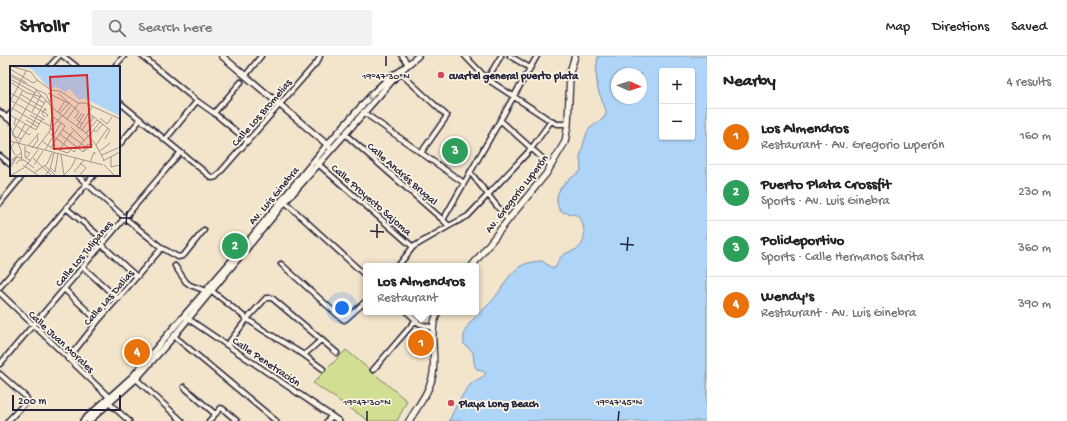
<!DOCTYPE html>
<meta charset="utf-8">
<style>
body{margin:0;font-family:"Gochi Hand",sans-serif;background:#f2f2f2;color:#222}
.controls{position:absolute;right:12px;top:12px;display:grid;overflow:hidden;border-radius:4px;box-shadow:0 1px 3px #0004}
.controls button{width:36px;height:36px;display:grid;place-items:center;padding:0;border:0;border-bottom:1px solid #e0e0e0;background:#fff;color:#222;font:20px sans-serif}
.compass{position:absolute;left:611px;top:12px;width:36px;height:36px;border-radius:50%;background:#fff;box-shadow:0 1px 3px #0004;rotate:93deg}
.scale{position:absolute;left:12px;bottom:10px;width:109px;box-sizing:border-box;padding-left:4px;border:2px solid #22223b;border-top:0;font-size:11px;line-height:14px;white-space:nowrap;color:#22223b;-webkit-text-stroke:3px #fcf5e5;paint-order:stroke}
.you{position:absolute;left:342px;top:252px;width:14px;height:14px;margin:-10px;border:3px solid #fff;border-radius:50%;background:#1a73e8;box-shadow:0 0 0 6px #1a73e833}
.badge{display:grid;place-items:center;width:26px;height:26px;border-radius:50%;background:#1a73e8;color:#fff;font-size:13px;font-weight:700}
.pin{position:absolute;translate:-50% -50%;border:2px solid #fff;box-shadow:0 1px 4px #0006}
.popup{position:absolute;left:363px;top:207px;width:116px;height:52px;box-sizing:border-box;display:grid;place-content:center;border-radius:4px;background:#fff;filter:drop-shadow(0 1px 3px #0005);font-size:13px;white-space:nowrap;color:#767676}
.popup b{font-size:15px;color:#222}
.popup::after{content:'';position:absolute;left:50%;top:100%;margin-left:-8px;border:8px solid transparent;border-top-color:#fff}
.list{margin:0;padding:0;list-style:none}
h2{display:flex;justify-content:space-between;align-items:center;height:52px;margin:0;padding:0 16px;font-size:17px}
h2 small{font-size:13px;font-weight:400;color:#767676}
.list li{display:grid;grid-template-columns:26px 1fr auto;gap:12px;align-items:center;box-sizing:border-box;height:56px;padding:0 16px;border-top:1px solid #e0e0e0}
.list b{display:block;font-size:15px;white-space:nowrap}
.list p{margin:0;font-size:13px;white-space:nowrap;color:#767676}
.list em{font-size:13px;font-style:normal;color:#767676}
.icon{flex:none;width:22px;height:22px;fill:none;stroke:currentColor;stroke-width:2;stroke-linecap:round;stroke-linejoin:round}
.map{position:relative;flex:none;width:707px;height:365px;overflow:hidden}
header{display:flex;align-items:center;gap:24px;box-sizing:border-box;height:56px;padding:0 20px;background:#fff;border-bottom:1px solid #e0e0e0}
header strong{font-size:19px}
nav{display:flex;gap:22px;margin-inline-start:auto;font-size:14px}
.search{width:280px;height:36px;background:#f2f2f2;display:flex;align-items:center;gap:10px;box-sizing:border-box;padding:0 14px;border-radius:4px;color:#767676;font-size:15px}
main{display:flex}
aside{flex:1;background:#fff}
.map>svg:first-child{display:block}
</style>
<header>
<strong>Strollr</strong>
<div class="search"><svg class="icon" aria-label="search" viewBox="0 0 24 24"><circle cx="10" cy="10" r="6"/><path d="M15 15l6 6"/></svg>Search here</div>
<nav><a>Map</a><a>Directions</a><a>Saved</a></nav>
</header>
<main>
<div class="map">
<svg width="707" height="365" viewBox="0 0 707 365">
<rect width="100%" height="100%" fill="#f3e4cc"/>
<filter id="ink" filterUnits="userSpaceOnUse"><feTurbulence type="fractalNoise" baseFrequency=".025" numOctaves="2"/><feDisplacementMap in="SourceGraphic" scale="8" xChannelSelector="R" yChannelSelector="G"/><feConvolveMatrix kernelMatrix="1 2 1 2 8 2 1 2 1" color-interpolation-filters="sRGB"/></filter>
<g filter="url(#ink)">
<path fill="#d2df92" stroke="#7a8066" d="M346,294L407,345L397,365H369L313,327Z"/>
<path fill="#aed5f8" stroke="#768dac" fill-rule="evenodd" d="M598,0H707V365H449C455,352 461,339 471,328C475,323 483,323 486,317C484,315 479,315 477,313C473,309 474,301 473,296L464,288C463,283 464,278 466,273C472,262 483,255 491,246C502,235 507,218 521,210C526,207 535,205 542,205L552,212H555C557,209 558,204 561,201C564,197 570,196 575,194C588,188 585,172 580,161C574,157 567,158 560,155C550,136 566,125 580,116L581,114L580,101L586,79L589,73L604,62L606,58V54L598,34L596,18ZM662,15H692V81H662ZM617,18H641V42H617Z"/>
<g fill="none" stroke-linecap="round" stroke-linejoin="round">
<defs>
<path id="minor" d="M63,0L77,11
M142,0L197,45L214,57L248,85
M402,0L408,8
M465,0L487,23L551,65L557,68H568
M510,0L530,12
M49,11L59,0
M114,11L124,0
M399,16L447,60L421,97
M246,19L261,0
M487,23L501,0
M119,46L212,122L216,121L318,5L320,0
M0,56L11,65
M363,56L464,127
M214,57L241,26
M7,62L11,57
M500,64L551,110
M345,78L443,164L449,170
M165,84L197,45
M119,89L140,64
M0,100L11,109
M317,107L413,191
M470,116L508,164
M77,119L125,162L162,192L178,201L182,200L184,199L204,174
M284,145L366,220
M0,147L23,119
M66,152L105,185
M443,164L537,0
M102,189L137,221
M281,208L340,261L344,264L347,262L366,245
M175,210L186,226L190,229L206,235
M398,210L413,191L449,170L468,160L531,93L551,65
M83,211L118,243
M0,231L94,119
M64,233L98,265
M212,235L247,263L263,274L304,299L323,313
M0,237L111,343
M407,256L420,268L433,272
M187,262L339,365
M174,280L276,365
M227,289L247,263L266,242H272L337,297
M304,299L322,283
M68,303L98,265L162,192
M0,308L180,97
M373,314L416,264
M0,318L26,341L27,343L26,346L8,365
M134,321L182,365
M184,331L215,358
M110,348L129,365
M209,365L221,352L223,353L237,365
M327,365L332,360"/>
<path id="tertiary" d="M222,0L330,91
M83,365L133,320L169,277L241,194L327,89L374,36L392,19L399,16L418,0
M89,365L136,323L174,280L285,146L398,18"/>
<path id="secondary" d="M472,210L508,164L546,118L565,86L568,68L570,16L575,0
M409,365C418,350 430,335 433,318C436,297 428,275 438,256"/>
</defs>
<use href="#minor" stroke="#22223b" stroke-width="7"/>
<use href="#tertiary" stroke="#22223b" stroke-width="8"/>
<use href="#secondary" stroke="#22223b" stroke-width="8"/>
<use href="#minor" stroke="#fcf5e5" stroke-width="4"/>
<use href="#tertiary" stroke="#fcf5e5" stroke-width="5"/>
<use href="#secondary" stroke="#fcf5e5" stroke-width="5.5"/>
</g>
<defs><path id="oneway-chevron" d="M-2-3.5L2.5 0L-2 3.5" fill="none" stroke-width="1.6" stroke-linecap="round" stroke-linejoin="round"/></defs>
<use stroke="#9a9698" href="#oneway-chevron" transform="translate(370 41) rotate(131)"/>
</g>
<path fill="none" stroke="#22223b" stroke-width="1.5" d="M386,10V0M119,162H133M126,169L127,155M370,175L384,176M377,182V168M620,188L634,189M627,195L628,181M367,365V355M618,365L619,355"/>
<g fill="#d1495b" stroke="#fcf5e5" stroke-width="1.5">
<circle cx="441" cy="19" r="4"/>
<circle cx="451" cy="347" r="4"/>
</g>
<g text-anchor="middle" stroke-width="3.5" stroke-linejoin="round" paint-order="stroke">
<g font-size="11" font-weight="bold" fill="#22223b" stroke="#fcf5e5" text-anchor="start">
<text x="449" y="23">cuartel general puerto plata</text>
<text x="459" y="351">Playa Long Beach</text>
</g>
<g font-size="11" fill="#22223b" stroke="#fcf5e5">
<text transform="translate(261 56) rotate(-49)" y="4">Calle Los Bromelias</text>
<text transform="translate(403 117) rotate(41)" y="4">Calle Andrés Brugal</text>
<text transform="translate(516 137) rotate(-52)" y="4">Av. Gregorio Luperón</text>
<text transform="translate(273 139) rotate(-50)" y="4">Av. Luis Ginebra</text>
<text transform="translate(372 143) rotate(41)" y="4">Calle Proyecto Sajoma</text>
<text transform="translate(83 197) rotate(-50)" y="4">Calle Los Tulipanes</text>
<text transform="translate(108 241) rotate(-49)" y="4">Calle Las Dalias</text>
<text transform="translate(62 285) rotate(43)" y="4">Calle Juan Morales</text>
<text transform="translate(267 305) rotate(34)" y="4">Calle Penetración</text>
</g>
</g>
<g transform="translate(10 10)">
<rect width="110" height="110" fill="#f3e4cc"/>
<path d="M6,0H110V50L74,32L69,34L60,23L55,26L47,21L39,22L22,3Z" fill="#aed5f8"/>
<path fill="none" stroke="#9f9692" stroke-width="1" d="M1,0L21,6L27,14L41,24L50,25L68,37H75L110,53M0,3L23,17L27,15M0,8L17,17M0,10L24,22L46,45L76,67L86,79L94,94M0,13L25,27M0,16L17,27L32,31M25,23L36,28L40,37M0,27L37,48V51M38,27L58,37M48,27L69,46L64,53M10,28L32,41M23,30L34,37M0,34L35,54M1,34L16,5M0,41L29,58M22,46L31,29M48,46L55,35M0,47L13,24M50,47L59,37M79,47L100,64L95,73M0,49L26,64L32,53M20,49L40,60M53,50L61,40M35,51L32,48L35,42L36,45M6,52L4,58L19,69L21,67M90,52L97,58L102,51M57,53L69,37M16,54L28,61M72,58L67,54L72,47M0,60L11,84L12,95M67,60L74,48M21,61L36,34M61,61L74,74M81,61L79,58L84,51M69,63L82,41M40,64L42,50L55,60L41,81M53,64L76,81M72,64L82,50M83,64L86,66L93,58M38,66L64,86L78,70M76,67L87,54M50,68L73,86L81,80M79,70L90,56M8,71L15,58M12,73L3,70L2,67L26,25M0,75L93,99M32,75L43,83M4,77L1,81L5,89M8,78L20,60M86,79L98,62M15,80V85L20,87L16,92M18,80L29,67M22,82L28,74L27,69M26,83L52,49M61,83L58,87L49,84L63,65M35,84L51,57M15,85V91L21,95M90,85L100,77M73,86L78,78L81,80L83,78M51,89L54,109M92,89L110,81M101,91V101L110,99M23,92L41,109M0,95L11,87M93,95L110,86M80,96L84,86L86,88M6,98L9,94H14L24,102M0,99L6,91L12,92M13,99L29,110M24,99L33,85M94,99L105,110M35,100L45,109M0,102L7,91M41,102L45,106L48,88M25,106L37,98L42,87M64,106L74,94M0,110L15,101L28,84M35,110L40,103L44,87M53,110L61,102L66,92M69,110L76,102L70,97"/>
<path fill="#d62828" fill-opacity="0.15" stroke="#d62828" stroke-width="2" d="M77,9L81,81L44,83L40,11Z"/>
<rect width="110" height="110" fill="none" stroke="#22223b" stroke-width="2"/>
</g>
<g font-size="10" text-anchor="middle" fill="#22223b" stroke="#fcf5e5" stroke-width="3.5" stroke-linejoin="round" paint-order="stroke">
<text x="386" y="23">19°47'30"N</text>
<text x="367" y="349">19°47'30"N</text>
<text x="619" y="349">19°47'45"N</text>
</g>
</svg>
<div class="controls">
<button>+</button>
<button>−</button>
</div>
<svg class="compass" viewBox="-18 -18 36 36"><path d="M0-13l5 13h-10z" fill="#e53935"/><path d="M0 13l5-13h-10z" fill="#767676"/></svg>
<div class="scale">200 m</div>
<div class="you"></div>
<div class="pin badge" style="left:421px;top:287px;background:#e8710a">1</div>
<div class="popup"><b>Los Almendros</b>Restaurant</div>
<div class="pin badge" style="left:235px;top:190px;background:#2e9e5b">2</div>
<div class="pin badge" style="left:455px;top:95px;background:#2e9e5b">3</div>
<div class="pin badge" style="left:137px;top:296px;background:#e8710a">4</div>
</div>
<aside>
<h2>Nearby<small>4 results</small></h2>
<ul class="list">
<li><span class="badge" style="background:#e8710a">1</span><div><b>Los Almendros</b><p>Restaurant · Av. Gregorio Luperón</p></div><em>160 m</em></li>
<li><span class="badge" style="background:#2e9e5b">2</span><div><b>Puerto Plata Crossfit</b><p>Sports · Av. Luis Ginebra</p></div><em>230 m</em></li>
<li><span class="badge" style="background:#2e9e5b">3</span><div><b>Polideportivo</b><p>Sports · Calle Hermanos Sarita</p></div><em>360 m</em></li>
<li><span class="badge" style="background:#e8710a">4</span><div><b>Wendy's</b><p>Restaurant · Av. Luis Ginebra</p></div><em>390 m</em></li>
</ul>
</aside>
</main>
